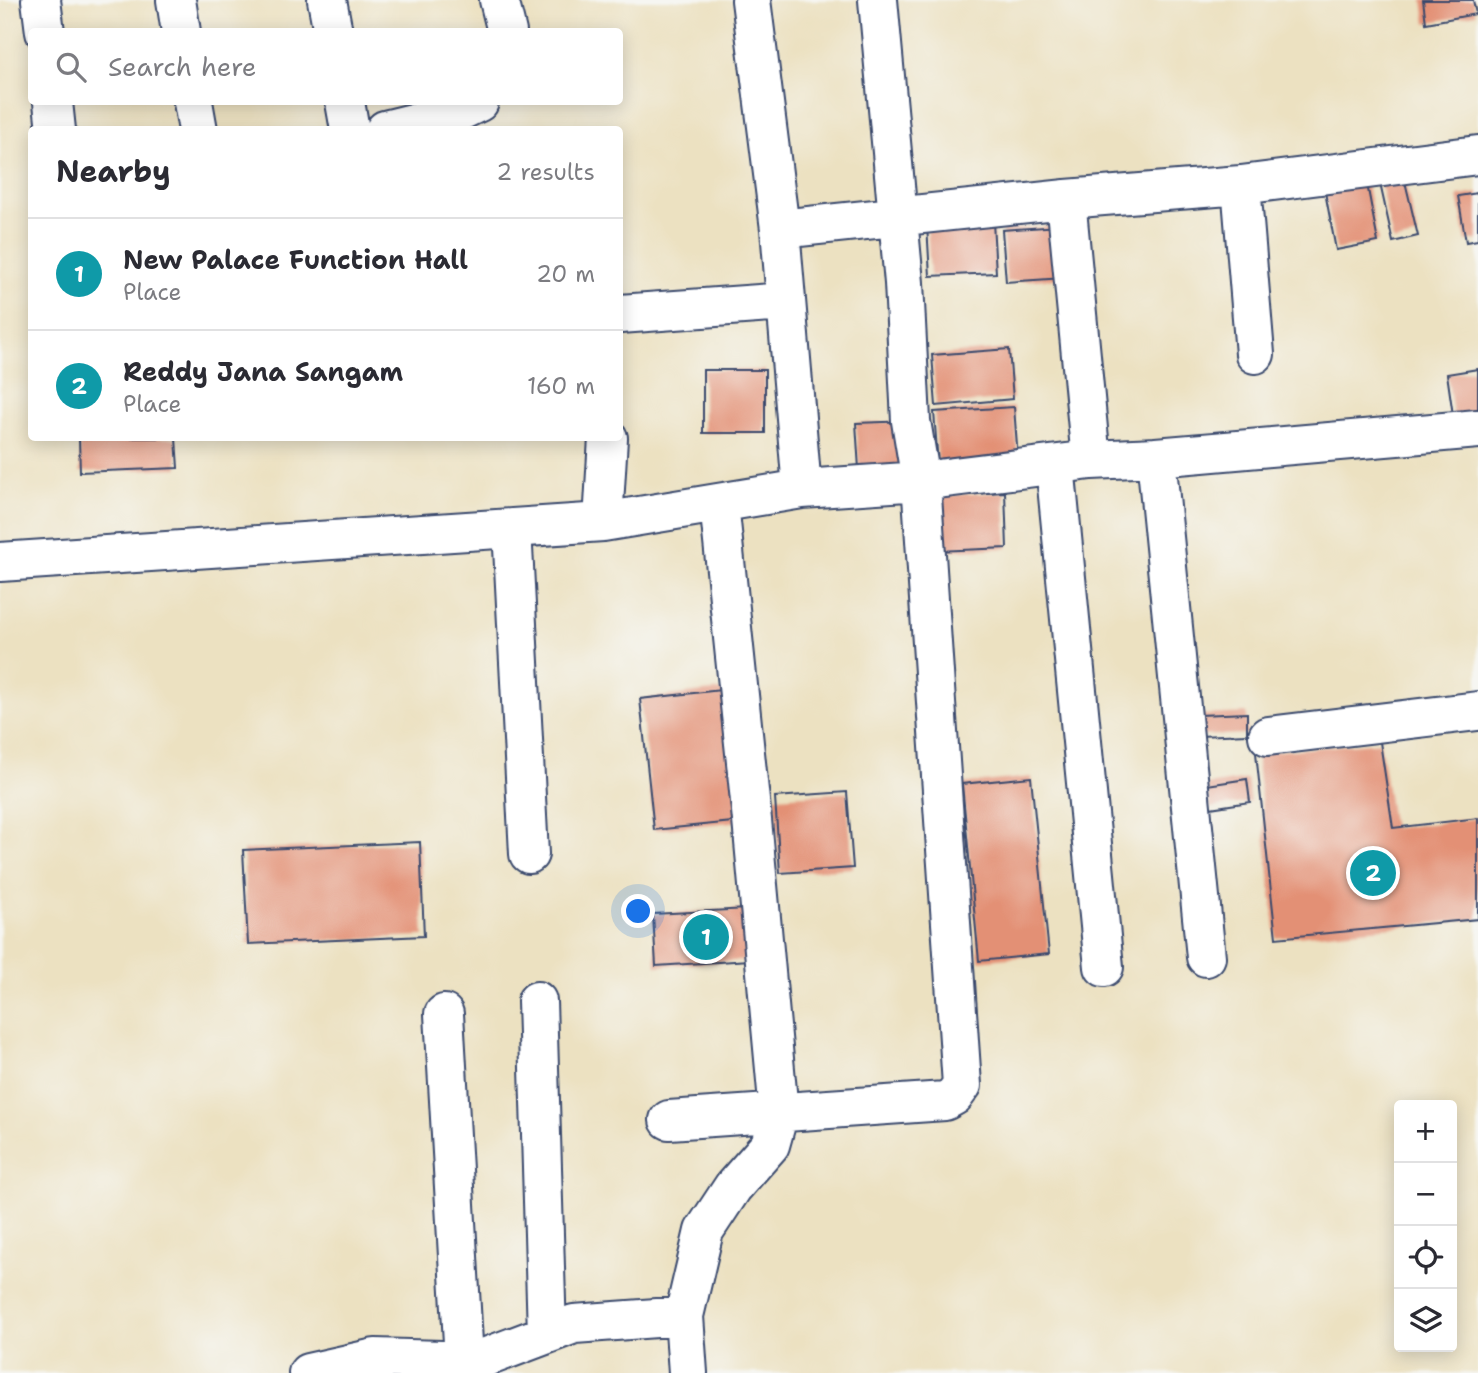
<!DOCTYPE html>
<meta charset="utf-8">
<style>
body{margin:0;font-family:"Shantell Sans",sans-serif;background:#f7f7f7;color:#2b2b33}
.controls{position:absolute;right:21px;bottom:21px;display:grid;overflow:hidden;border-radius:7px;box-shadow:0 4px 18px #0003}
.controls button{width:63px;height:63px;display:grid;place-items:center;padding:0;border:0;border-bottom:2px solid #e1e1e2;background:#fff;color:#2b2b33;font:35px sans-serif}
.you{position:absolute;left:639px;top:912px;width:24px;height:24px;margin:-18px;border:5px solid #fff;border-radius:50%;background:#1a73e8;box-shadow:0 0 0 10px #1a73e833}
.badge{display:grid;place-items:center;width:46px;height:46px;border-radius:50%;background:#b5179e;color:#fff;font-size:23px;font-weight:700}
.pin{position:absolute;translate:-50% -50%;border:4px solid #fff;box-shadow:0 2px 7px #0006}
.list{margin:0;padding:0;list-style:none}
h2{display:flex;justify-content:space-between;align-items:center;height:91px;margin:0;padding:0 28px;font-size:30px}
h2 small{font-size:23px;font-weight:400;color:#7c7c81}
.list li{display:grid;grid-template-columns:46px 1fr auto;gap:21px;align-items:center;box-sizing:border-box;height:112px;padding:0 28px;border-top:2px solid #e1e1e2}
.list b{display:block;font-size:26px;white-space:nowrap}
.list p{margin:0;font-size:23px;white-space:nowrap;color:#7c7c81}
.list em{font-size:23px;font-style:normal;color:#7c7c81}
.icon{flex:none;width:38px;height:38px;fill:none;stroke:currentColor;stroke-width:2;stroke-linecap:round;stroke-linejoin:round}
.map{position:relative;flex:none;width:1478px;height:1373px;overflow:hidden}
.search{position:absolute;background:#fff;box-shadow:0 4px 18px #0003;left:28px;top:28px;width:595px;height:77px;display:flex;align-items:center;gap:18px;box-sizing:border-box;padding:0 24px;border-radius:7px;color:#7c7c81;font-size:26px}
.panel{position:absolute;background:#fff;box-shadow:0 4px 18px #0003;left:28px;top:126px;width:595px;height:315px;border-radius:7px}
.map>svg:first-child{display:block}
</style>
<div class="map">
<svg width="1478" height="1373" viewBox="0 0 1478 1373">
<rect width="100%" height="100%" fill="#f6f6f2"/>
<filter id="ink" filterUnits="userSpaceOnUse"><feTurbulence type="fractalNoise" baseFrequency=".0143" numOctaves="2"/><feDisplacementMap in="SourceGraphic" scale="14" xChannelSelector="R" yChannelSelector="G"/><feConvolveMatrix kernelMatrix="1 2 1 2 8 2 1 2 1" color-interpolation-filters="sRGB"/></filter>
<filter id="wash" filterUnits="userSpaceOnUse"><feTurbulence type="fractalNoise" baseFrequency=".00686" numOctaves="4" result="noise"/><feDisplacementMap in="SourceGraphic" scale="28" xChannelSelector="R" yChannelSelector="G"/><feGaussianBlur stdDeviation="1.57" result="paint"/><feColorMatrix in="noise" values="0 0 0 0 0 0 0 0 0 0 0 0 0 0 0 0 0 1.4 0 .05"/><feComposite in="paint" operator="in"/></filter>
<g filter="url(#wash)">
<rect width="100%" height="100%" fill="#ece1c1"/>
<g id="blocks">
<path fill="#e39075" d="M1423,0H1473L1476,14L1426,23Z
M1403,173L1418,236L1393,242L1379,179Z
M1367,184L1378,242L1336,250L1325,192Z
M1478,193V240L1466,242L1458,196Z
M993,222L996,273L930,276L927,225Z
M1060,226L1064,278L1006,282L1002,230Z
M1009,349L1013,399L936,406L932,355Z
M1478,369V411L1453,415L1447,374Z
M703,370H765V433H703Z
M1014,407L1018,459L938,464L934,412Z
M911,421L914,467L859,469L856,423Z
M79,438H176L178,468L80,472Z
M1005,492L1007,548L937,551L934,496Z
M739,688L752,820L654,830L640,699Z
M1247,713V734L1199,736V715Z
M1380,742L1393,828L1478,818V919L1276,938L1256,753Z
M1031,777L1049,954L979,961L962,784Z
M1247,779L1250,802L1210,808L1207,785Z
M847,792L853,868L780,873L775,797Z
M420,842L424,936L248,944L243,850Z
M748,909L765,959L656,966L653,914Z"/>
</g>
</g>
<g filter="url(#ink)">
<use href="#blocks" fill-opacity="0" stroke="#3a4a6d" stroke-width="2"/>
<g fill="none" stroke-linecap="round" stroke-linejoin="round">
<defs>
<path id="minor" d="M41,0L45,32
M176,0L181,32
M327,0L333,32
M499,0L507,32
M751,0L780,229L802,489
M53,102L56,130
M193,102L198,130
M345,102L350,130
M385,130L458,112L479,102
M1241,185L1255,354
M1066,199L1091,460
M780,229L1066,199L1241,185L1478,155
M620,314L786,302
M1156,457L1206,957
M1055,465L1104,967
M603,522L608,438
M512,528L529,854
M0,562L603,522L802,489L921,481L1091,460L1156,457L1478,429
M1268,736L1478,711
M537,1001L547,1334
M444,1014L464,1360
M669,1120L945,1101L954,1096L962,1085L921,481L911,421L904,283L878,0
M684,1316L688,1373
M308,1373L375,1358L476,1361L574,1324L684,1316L704,1231L733,1187L770,1145L779,1113L752,820L719,503"/>
</defs>
<use href="#minor" stroke="#3a4a6d" stroke-width="42"/>
<use href="#minor" stroke="#fff" stroke-width="38"/>
</g>
</g>
</svg>
<div class="controls">
<button>+</button>
<button>−</button>
<button><svg class="icon" aria-label="locate" viewBox="0 0 24 24"><circle cx="12" cy="12" r="6"/><path d="M12 2v4M12 18v4M2 12h4M18 12h4"/></svg></button>
<button><svg class="icon" aria-label="layers" viewBox="0 0 24 24"><path d="M12 4l9 5-9 5-9-5zM3 14l9 5 9-5"/></svg></button>
</div>
<div class="you"></div>
<div class="pin badge" style="left:706px;top:937px;background:#0f9aa8">1</div>
<div class="pin badge" style="left:1373px;top:873px;background:#0f9aa8">2</div>
<div class="search"><svg class="icon" aria-label="search" viewBox="0 0 24 24"><circle cx="10" cy="10" r="6"/><path d="M15 15l6 6"/></svg>Search here</div>
<section class="panel">
<h2>Nearby<small>2 results</small></h2>
<ul class="list">
<li><span class="badge" style="background:#0f9aa8">1</span><div><b>New Palace Function Hall</b><p>Place</p></div><em>20 m</em></li>
<li><span class="badge" style="background:#0f9aa8">2</span><div><b>Reddy Jana Sangam</b><p>Place</p></div><em>160 m</em></li>
</ul>
</section>
</div>
